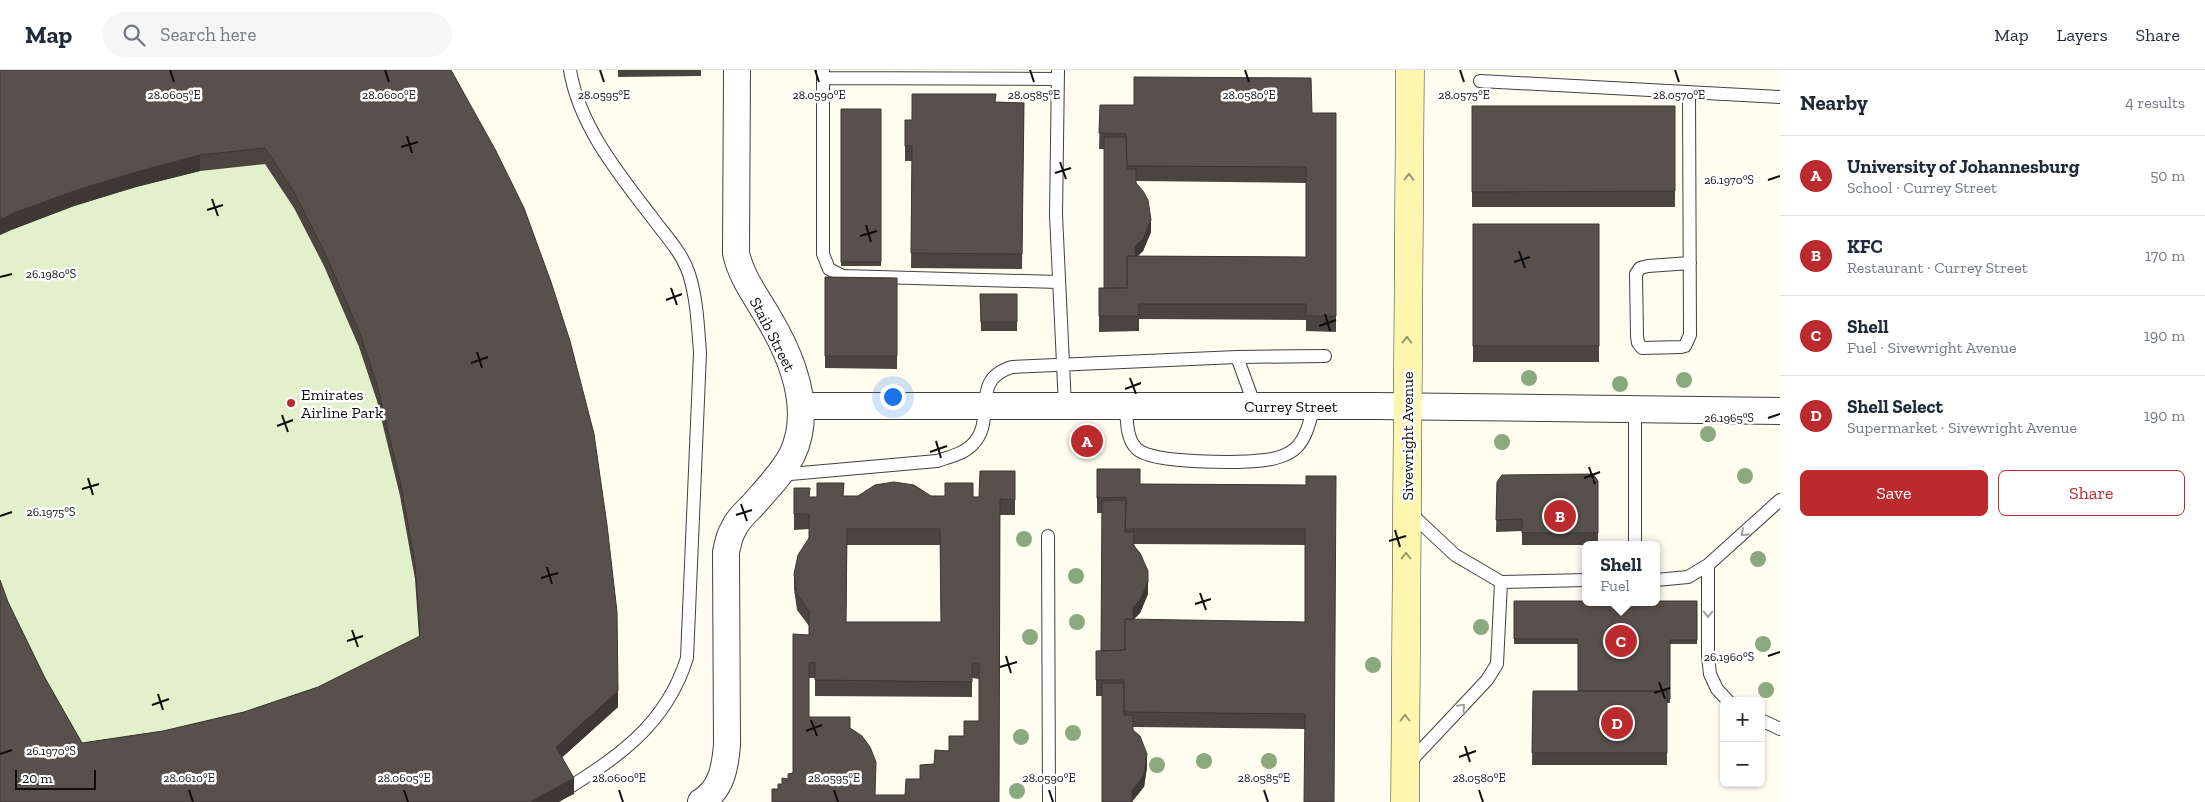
<!DOCTYPE html>
<meta charset="utf-8">
<style>
body{margin:0;font-family:"Zilla Slab",serif;background:#f6f6f7;color:#1f2937}
.controls{position:absolute;right:15px;bottom:15px;display:grid;overflow:hidden;border-radius:8px;box-shadow:0 1px 4px #0004}
.controls button{width:45px;height:45px;display:grid;place-items:center;padding:0;border:0;border-bottom:1px solid #e0e1e3;background:#fff;color:#1f2937;font:25px sans-serif}
.scale{position:absolute;left:15px;bottom:12px;width:81px;box-sizing:border-box;padding-left:5px;border:2px solid #0e0e0e;border-top:0;font-size:14px;line-height:18px;white-space:nowrap;color:#0e0e0e;-webkit-text-stroke:4px #fff;paint-order:stroke}
.you{position:absolute;left:892px;top:326px;width:18px;height:18px;margin:-12px;border:4px solid #fff;border-radius:50%;background:#1a73e8;box-shadow:0 0 0 8px #1a73e833}
.badge{display:grid;place-items:center;width:32px;height:32px;border-radius:50%;background:#bb2a2d;color:#fff;font-size:16px;font-weight:700}
.pin{position:absolute;translate:-50% -50%;border:2px solid #fff;box-shadow:0 1px 5px #0006}
.popup{position:absolute;left:1582px;top:471px;width:78px;height:65px;box-sizing:border-box;display:grid;place-content:center;border-radius:8px;background:#fff;filter:drop-shadow(0 1px 4px #0005);font-size:16px;white-space:nowrap;color:#747a83}
.popup b{font-size:19px;color:#1f2937}
.popup::after{content:'';position:absolute;left:50%;top:100%;margin-left:-10px;border:10px solid transparent;border-top-color:#fff}
.list{margin:0;padding:0;list-style:none}
h2{display:flex;justify-content:space-between;align-items:center;height:65px;margin:0;padding:0 20px;font-size:21px}
h2 small{font-size:16px;font-weight:400;color:#747a83}
.list li{display:grid;grid-template-columns:32px 1fr auto;gap:15px;align-items:center;box-sizing:border-box;height:80px;padding:0 20px;border-top:1px solid #e0e1e3}
.list b{display:block;font-size:19px;white-space:nowrap}
.list p{margin:0;font-size:16px;white-space:nowrap;color:#747a83}
.list em{font-size:16px;font-style:normal;color:#747a83}
.actions{display:flex;gap:10px;padding:15px 20px}
.actions a{flex:1;padding:11px 0;border:1px solid #bb2a2d;border-radius:8px;text-align:center;font-size:18px;color:#bb2a2d}
.actions .main{background:#bb2a2d;color:#fff}
.icon{flex:none;width:28px;height:28px;fill:none;stroke:currentColor;stroke-width:2;stroke-linecap:round;stroke-linejoin:round}
.map{position:relative;flex:none;width:1780px;height:732px;overflow:hidden}
header{display:flex;align-items:center;gap:30px;box-sizing:border-box;height:70px;padding:0 25px;background:#fff;border-bottom:1px solid #e0e1e3}
header strong{font-size:24px}
nav{display:flex;gap:28px;margin-inline-start:auto;font-size:18px}
.search{width:350px;height:45px;background:#f6f6f7;display:flex;align-items:center;gap:12px;box-sizing:border-box;padding:0 18px;border-radius:28px;color:#747a83;font-size:19px}
main{display:flex}
aside{flex:1;background:#fff}
.map>svg:first-child{display:block}
</style>
<header>
<strong>Map</strong>
<div class="search"><svg class="icon" aria-label="search" viewBox="0 0 24 24"><circle cx="10" cy="10" r="6"/><path d="M15 15l6 6"/></svg>Search here</div>
<nav><a>Map</a><a>Layers</a><a>Share</a></nav>
</header>
<main>
<div class="map">
<svg width="1780" height="732" viewBox="0 0 1780 732">
<rect width="100%" height="100%" fill="#fffcf0"/>
<path fill="#e2f0cc" d="M0,0H441L618,637L556,693L574,724L558,732H0Z"/>
<g fill="none" stroke-linecap="round" stroke-linejoin="round">
<defs>
<path id="service" d="M823,0V184L829,199L843,206L1058,212
M1058,0L1056,145L1065,336
M823,8L1058,9
M1480,11L1780,27
M1689,22L1690,265L1685,276L1681,277L1642,278L1638,273L1637,266L1636,204L1640,198L1648,196L1690,193
M1237,287L1325,286
M1126,336C1127,350 1126,369 1137,379C1153,394 1242,393 1265,390C1275,389 1288,385 1296,378C1307,367 1310,350 1314,336
M1635,339V475
M779,405L937,391C949,387 963,384 972,375C998,350 968,310 1012,297L1237,287L1255,336
M1408,441L1455,485L1501,512L1586,510
M1048,466L1049,732
M1708,495V586L1710,604L1717,619L1728,631
M1656,510L1688,507L1708,495L1780,430
M1761,650L1780,659
M1408,694L1487,610L1497,594L1501,512
M546,732C608,693 664,662 687,588L700,283C698,257 697,229 689,204C682,182 664,164 651,146C618,103 579,55 570,0"/>
<path id="minor" d="M802,336H1375L1780,341
M701,732C722,719 725,697 727,675L726,482C728,474 729,466 733,460C737,450 745,443 752,436C766,420 782,404 792,385C814,339 792,287 768,247C756,226 741,207 736,183L737,0"/>
<path id="secondary" d="M1405,732L1410,0"/>
</defs>
<use href="#service" stroke="#414141" stroke-width="14"/>
<use href="#minor" stroke="#414141" stroke-width="28"/>
<use href="#secondary" stroke="#303030" stroke-width="29"/>
<use href="#service" stroke="#fff" stroke-width="12"/>
<use href="#minor" stroke="#fff" stroke-width="26"/>
<use href="#secondary" stroke="#fcf6ae" stroke-width="28"/>
</g>
<g fill="#8ba97e">
<circle cx="1529" cy="308" r="8"/>
<circle cx="1684" cy="310" r="8"/>
<circle cx="1620" cy="314" r="8"/>
<circle cx="1708" cy="364" r="8"/>
<circle cx="1502" cy="372" r="8"/>
<circle cx="1745" cy="406" r="8"/>
<circle cx="1024" cy="469" r="8"/>
<circle cx="1758" cy="489" r="8"/>
<circle cx="1076" cy="506" r="8"/>
<circle cx="1077" cy="552" r="8"/>
<circle cx="1481" cy="557" r="8"/>
<circle cx="1030" cy="567" r="8"/>
<circle cx="1763" cy="574" r="8"/>
<circle cx="1373" cy="595" r="8"/>
<circle cx="1766" cy="620" r="8"/>
<circle cx="1073" cy="663" r="8"/>
<circle cx="1021" cy="667" r="8"/>
<circle cx="1204" cy="691" r="8"/>
<circle cx="1269" cy="691" r="8"/>
<circle cx="1157" cy="695" r="8"/>
<circle cx="1017" cy="721" r="8"/>
</g>
<path fill="#4b4540" fill-rule="evenodd" d="M0,0H451L618,637L562,687L574,724L0,732L8,532L45,608L82,673L163,661L244,642L318,617L419,567L415,509L400,426L377,331L359,277L324,196L294,138L265,94L200,101L136,117L74,136L11,160L0,165Z
M618,0H701V6L618,7Z
M996,32L1024,33L1022,199L911,198L912,91H905V76L912,50Z
M1100,35L1312,43H1336V262L1306,261V250L1139,249V261L1099,262V218H1104V79H1099ZM1136,111L1306,113V187L1138,186L1143,181L1151,162L1136,114Z
M1472,36H1675V137H1472Z
M841,39H881V196H841Z
M1473,154H1599V292H1473Z
M825,207L897,208V299L825,298Z
M980,224H1017V261H981Z
M1097,399L1140,414L1306,415L1305,659L1133,657V660L1147,697L1144,717L1102,626H1096V596L1101,581L1102,443H1097ZM1134,474L1305,475V552L1133,550L1140,543L1148,524V501Z
M1015,401V445H1000L999,732L778,719L793,703L809,565V556L797,540L794,519V504L809,468V459L794,460V418L810,427H817L844,426H931L979,427ZM847,475H940L941,552H846ZM809,608H815V626L972,627V608L979,609V651L934,694L905,725H875L850,658L809,647Z
M1598,411V475H1522V461L1496,462L1497,412Z
M1514,531H1697V574H1670V633H1667V695H1532L1533,621H1578V574H1514Z"/>
<path fill="#3d3834" d="M200,85V101L136,117L74,136L11,160L0,165V150L11,144L74,121L136,102Z
M1151,150V162L1143,181L1135,188V176Z
M1148,512V524L1140,543L1133,550V538Z
M618,621V637L556,693V677Z
M1147,684V697L1144,717L1132,732V721Z
M574,708V724L558,732H530Z"/>
<path fill="#57504b" stroke="#3d3834" fill-rule="evenodd" d="M0,0H451L496,81L524,138L551,212L570,271L594,364L607,455L617,542L618,621L556,677L574,708L530,732H0V510L8,532L45,608L82,673L163,661L244,642L318,617L420,566L415,494L400,411L377,315L359,261L324,181L294,122L265,78L200,85L136,102L74,121L11,144L0,150Z
M1134,7L1311,8L1312,43H1336V246H1306V234H1139V246H1099V218H1127V186L1306,187V97L1127,96L1126,64L1099,63L1100,35H1134Z
M912,24H996L995,32L1024,33L1022,184L911,183L912,76H905V50H912Z
M1472,36H1675V121L1472,122Z
M841,39H881V192H841Z
M1104,67H1126L1127,99H1136V113L1143,121L1148,130L1151,150L1143,169L1135,176V186H1127V218H1104Z
M1473,154H1599V276H1473Z
M825,207L897,208V286H825Z
M980,224H1017V252H981Z
M1097,399H1140V414L1306,415V406H1336L1334,732H1304L1305,644L1124,642V610H1096V581L1125,580V549L1305,552V459H1125L1126,427L1097,428Z
M980,401H1015V430L1000,429L999,732H772V719H778V714H782V708L788,709V704L793,703V564L809,565V541L797,524L794,504L798,485L809,468V444H794V418H810L809,427H817V413H844L843,426H858L875,415L894,412L914,415L931,426H945V413H973V427H979ZM847,459H940L941,552H846ZM815,592V610L972,612V593H979V651H964V666H949V681L935,680L934,694L920,695V709H906L905,725H875L876,692L870,677L862,666L850,658V647H809V593Z
M1593,404L1598,411V463H1522V449L1496,450L1497,412L1502,405Z
M1126,430L1125,462H1134L1133,475L1140,483L1148,501V512L1140,530L1133,538V550L1125,549V580L1101,581L1102,431Z
M1514,531H1586V532H1656V531H1697V570H1670V629H1667V621H1578V569H1514Z
M1102,613H1124V645H1133V660L1140,666L1147,684L1144,705L1132,721V732H1102Z
M1533,621H1667V683H1532Z"/>
<defs><path id="oneway-chevron" d="M-2-3.5L2.5 0L-2 3.5" fill="none" stroke-width="1.6" stroke-linecap="round" stroke-linejoin="round" transform="scale(1.25)"/></defs>
<g stroke="#9d996e">
<use href="#oneway-chevron" transform="translate(1409 107) rotate(-89)"/>
<use href="#oneway-chevron" transform="translate(1407 270) rotate(-89)"/>
<use href="#oneway-chevron" transform="translate(1406 486) rotate(-90)"/>
<use href="#oneway-chevron" transform="translate(1405 648) rotate(-90)"/>
</g>
<g stroke="#9f9f9f">
<use href="#oneway-chevron" transform="translate(1744 463) rotate(138)"/>
<use href="#oneway-chevron" transform="translate(1708 544) rotate(90)"/>
<use href="#oneway-chevron" transform="translate(1462 637) rotate(-47)"/>
</g>
<path fill="none" stroke="#0e0e0e" stroke-width="2" d="M170,0L174,12M385,0L389,12M600,0L604,12M815,0L819,12M1030,0L1034,12M1245,0L1249,12M1460,0L1464,12M1675,0L1679,12M407,66L412,83M401,77L418,72M1060,92L1066,109M1055,103L1071,98M1768,110L1780,106M212,129L218,146M207,140L223,135M866,155L871,172M860,166L877,161M1519,181L1525,198M1514,192L1530,187M0,207L12,204M671,218L677,235M666,230L682,224M1325,244L1330,261M1319,256L1336,250M477,282L482,298M471,293L488,287M1130,308L1136,324M1125,319L1141,313M282,345L288,362M1768,348L1780,344M277,356L293,350M936,371L941,388M930,382L947,376M1589,397L1595,414M88,408L93,425M1584,408L1600,402M82,419L99,414M741,434L747,451M736,445L752,440M0,446L12,442M1395,460L1400,477M1389,471L1406,466M547,497L552,514M541,508L558,503M1200,523L1206,540M1195,534L1211,529M352,560L358,577M347,571L363,566M1006,586L1011,603M1768,586L1780,582M1000,597L1017,592M1659,612L1665,629M1654,623L1670,618M158,624L163,640M152,635L169,629M811,650L817,666M806,661L822,655M1465,676L1470,692M0,684L12,680M1459,687L1476,681M189,720L193,732M404,720L408,732M619,720L623,732M834,720L838,732M1049,720L1053,732M1264,720L1268,732M1479,720L1483,732"/>
<circle fill="#bb2a2d" stroke="#fff" stroke-width="2" cx="291" cy="333" r="5"/>
<g text-anchor="middle" stroke-width="5" stroke-linejoin="round" paint-order="stroke">
<g font-size="16" fill="#0e0e0e" stroke="#fff">
<text transform="translate(773 264) rotate(63)" y="6">Staib Street</text>
<text x="1291" y="342">Currey Street</text>
<text transform="translate(1407 366) rotate(-90)" y="6">Sivewright Avenue</text>
</g>
<g font-size="16" fill="#0e0e0e" stroke="#fff" text-anchor="start">
<text x="301" y="330">Emirates<tspan x="301" dy="18">Airline Park</tspan></text>
</g>
</g>
<g font-size="12" text-anchor="middle" fill="#0e0e0e" stroke="#fff" stroke-width="5" stroke-linejoin="round" paint-order="stroke">
<text x="174" y="29">28.0605°E</text>
<text x="389" y="29">28.0600°E</text>
<text x="604" y="29">28.0595°E</text>
<text x="819" y="29">28.0590°E</text>
<text x="1034" y="29">28.0585°E</text>
<text x="1249" y="29">28.0580°E</text>
<text x="1464" y="29">28.0575°E</text>
<text x="1679" y="29">28.0570°E</text>
<text x="1729" y="114">26.1970°S</text>
<text x="51" y="208">26.1980°S</text>
<text x="1729" y="352">26.1965°S</text>
<text x="51" y="446">26.1975°S</text>
<text x="1729" y="591">26.1960°S</text>
<text x="51" y="685">26.1970°S</text>
<text x="404" y="712">28.0605°E</text>
<text x="619" y="712">28.0600°E</text>
<text x="834" y="712">28.0595°E</text>
<text x="1049" y="712">28.0590°E</text>
<text x="1264" y="712">28.0585°E</text>
<text x="1479" y="712">28.0580°E</text>
<text x="189" y="712">28.0610°E</text>
</g>
</svg>
<div class="controls">
<button>+</button>
<button>−</button>
</div>
<div class="scale">20 m</div>
<div class="you"></div>
<div class="pin badge" style="left:1087px;top:371px">A</div>
<div class="pin badge" style="left:1560px;top:446px">B</div>
<div class="pin badge" style="left:1621px;top:571px">C</div>
<div class="popup"><b>Shell</b>Fuel</div>
<div class="pin badge" style="left:1617px;top:653px">D</div>
</div>
<aside>
<h2>Nearby<small>4 results</small></h2>
<ul class="list">
<li><span class="badge">A</span><div><b>University of Johannesburg</b><p>School · Currey Street</p></div><em>50 m</em></li>
<li><span class="badge">B</span><div><b>KFC</b><p>Restaurant · Currey Street</p></div><em>170 m</em></li>
<li><span class="badge">C</span><div><b>Shell</b><p>Fuel · Sivewright Avenue</p></div><em>190 m</em></li>
<li><span class="badge">D</span><div><b>Shell Select</b><p>Supermarket · Sivewright Avenue</p></div><em>190 m</em></li>
</ul>
<div class="actions"><a class="main">Save</a><a>Share</a></div>
</aside>
</main>
